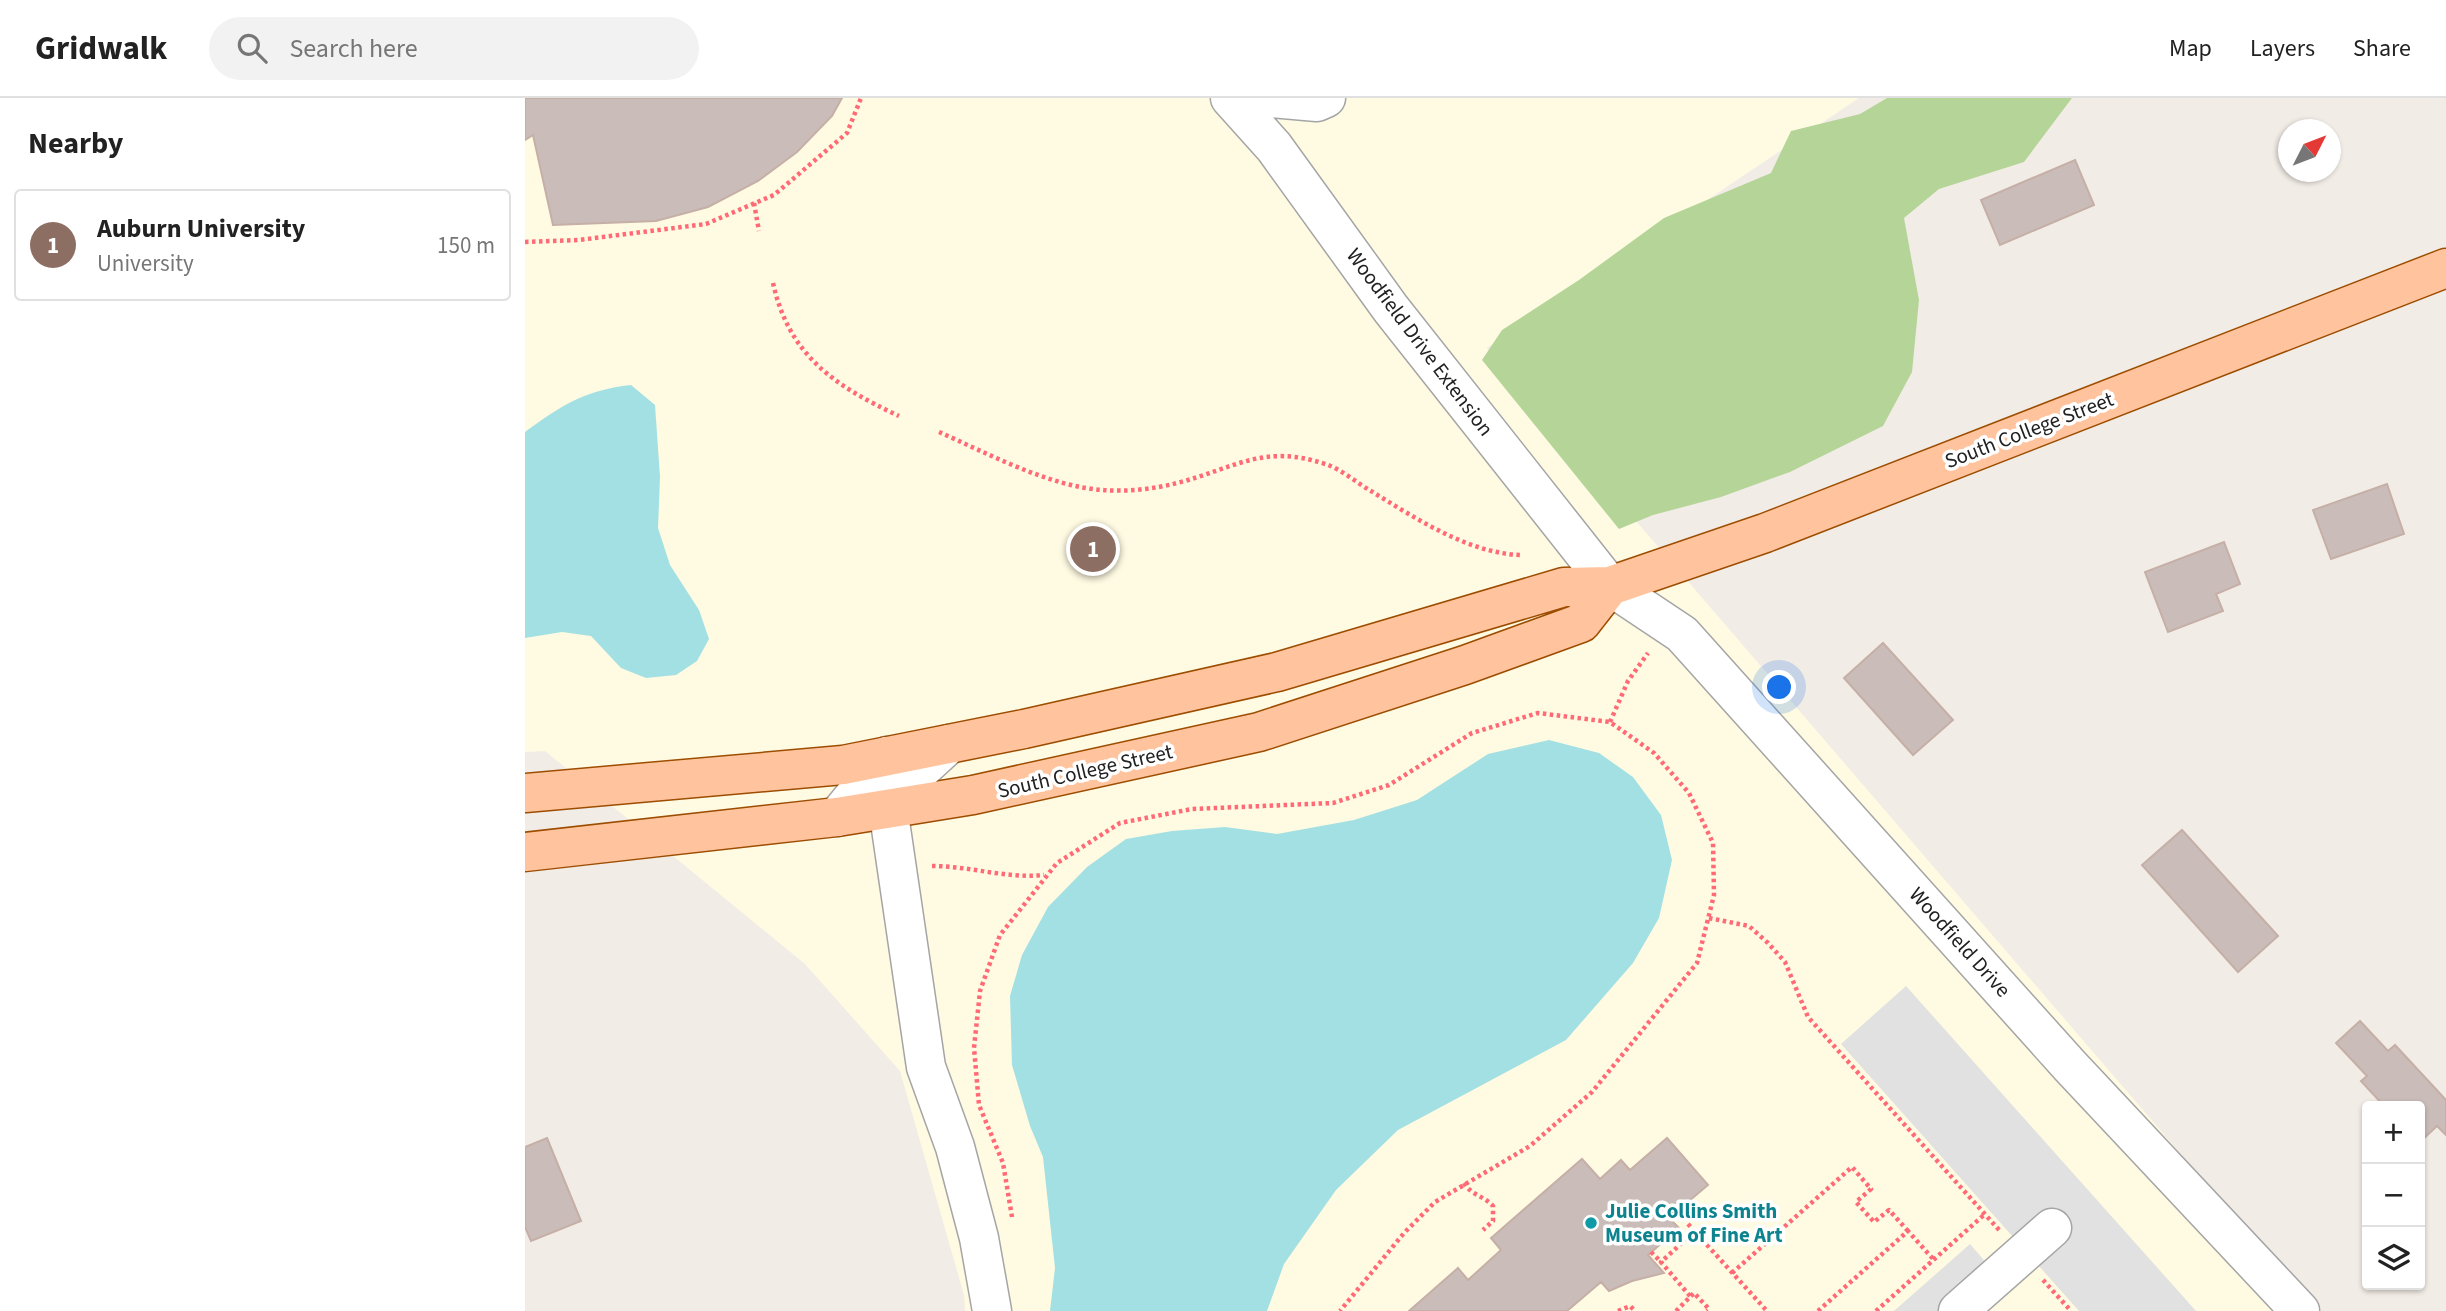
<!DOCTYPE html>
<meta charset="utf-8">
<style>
body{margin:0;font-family:"Source Sans 3",sans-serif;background:#f2f2f2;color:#222}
.controls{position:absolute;right:21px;bottom:21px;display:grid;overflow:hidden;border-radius:7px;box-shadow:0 2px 5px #0004}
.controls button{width:63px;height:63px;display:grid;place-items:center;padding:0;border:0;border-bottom:2px solid #e0e0e0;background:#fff;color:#222;font:35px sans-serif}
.compass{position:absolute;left:1753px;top:21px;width:63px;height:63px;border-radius:50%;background:#fff;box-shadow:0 2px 5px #0004;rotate:48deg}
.you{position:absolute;left:1255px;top:590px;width:24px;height:24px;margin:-18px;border:5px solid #fff;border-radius:50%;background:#1a73e8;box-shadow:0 0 0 10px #1a73e833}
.badge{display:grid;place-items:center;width:46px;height:46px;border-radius:50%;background:#d10026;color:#fff;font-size:23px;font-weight:700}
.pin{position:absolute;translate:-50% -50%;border:4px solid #fff;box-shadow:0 2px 7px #0006}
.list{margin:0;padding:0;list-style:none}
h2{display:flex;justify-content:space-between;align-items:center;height:91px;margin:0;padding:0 28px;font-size:30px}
h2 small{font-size:23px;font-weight:400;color:#767676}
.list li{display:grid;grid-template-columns:46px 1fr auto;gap:21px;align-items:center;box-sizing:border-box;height:112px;margin:0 14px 14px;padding:0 14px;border:2px solid #e0e0e0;border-radius:7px}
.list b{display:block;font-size:26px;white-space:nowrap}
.list p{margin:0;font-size:23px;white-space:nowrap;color:#767676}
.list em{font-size:23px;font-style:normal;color:#767676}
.icon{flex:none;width:38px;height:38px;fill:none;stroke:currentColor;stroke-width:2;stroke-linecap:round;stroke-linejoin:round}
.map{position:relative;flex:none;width:1921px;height:1213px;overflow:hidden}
header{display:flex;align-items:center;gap:42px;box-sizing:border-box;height:98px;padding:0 35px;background:#fff;border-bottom:2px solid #e0e0e0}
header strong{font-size:33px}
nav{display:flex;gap:38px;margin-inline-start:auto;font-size:24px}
.search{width:490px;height:63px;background:#f2f2f2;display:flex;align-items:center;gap:18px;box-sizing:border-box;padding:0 24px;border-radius:38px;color:#767676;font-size:26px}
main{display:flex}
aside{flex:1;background:#fff}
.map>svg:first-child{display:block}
</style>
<header>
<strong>Gridwalk</strong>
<div class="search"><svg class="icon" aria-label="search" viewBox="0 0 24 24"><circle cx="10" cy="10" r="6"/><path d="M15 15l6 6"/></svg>Search here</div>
<nav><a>Map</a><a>Layers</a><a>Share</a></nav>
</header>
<main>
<aside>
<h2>Nearby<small></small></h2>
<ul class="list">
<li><span class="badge" style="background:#8d6e63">1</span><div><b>Auburn University</b><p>University</p></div><em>150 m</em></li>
</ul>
</aside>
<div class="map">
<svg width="1921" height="1213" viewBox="0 0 1921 1213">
<rect width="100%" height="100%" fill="#f2ece6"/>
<path fill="#fffae2" d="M0,0H1334L962,250L1791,1213H440L439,1197L375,973L280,866L20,653L0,654Z"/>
<path fill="#b5d598" d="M1362,0H1547L1499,64L1414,91L1379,120L1394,202L1387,274L1358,328L1265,374L1196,399L1128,417L1094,431L957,262L977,232L1054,182L1139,120L1246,75L1266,33L1335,16Z"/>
<path fill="#e1e1e1" d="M1381,888L1671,1213H1554L1316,946Z
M1445,1146L1464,1168L1413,1213H1369Z"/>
<path fill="#a3e0e3" d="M106,287L130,307L135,379L133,430L145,467L174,512L184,541L172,563L151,577L121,580L96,570L66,538L37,534L0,540V334C37,307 60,292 106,287Z
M1024,642L1074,655L1108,679L1136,717L1147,762L1134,820L1108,865L1041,942L873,1032L811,1092L759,1166L742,1213H525L530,1170L518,1059L505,1028L487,967L485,898L497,857L523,809L562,769L601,741L647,733L700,729L752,736L829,722L892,702L963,656Z"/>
<path fill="#cabdb9" stroke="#c5afa7" stroke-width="2" d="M0,0H317L307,18L272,54L233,83L183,109L131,123L28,127L8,37L0,42Z
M1550,62L1569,107L1475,147L1456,102Z
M1862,386L1879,436L1806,461L1788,412Z
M1699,444L1715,486L1691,496L1698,513L1643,534L1620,474Z
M1358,545L1428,622L1388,657L1319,580Z
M1657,732L1753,838L1713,874L1617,767Z
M1835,923L1863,953L1870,947L1921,1002V1037L1912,1028L1895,1044V1008H1859L1836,983L1842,978L1811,945Z
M22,1040L56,1123L6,1143L0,1129V1049Z
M1142,1040L1183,1087L1144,1120L1154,1130L1123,1157L1139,1175L1107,1183L1084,1193L1076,1184L1042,1213H884L933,1170L943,1182L976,1152L966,1140L1057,1061L1075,1081L1096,1062L1105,1072Z"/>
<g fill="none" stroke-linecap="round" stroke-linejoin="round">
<defs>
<path id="minor" d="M705,0L749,49L866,211L1085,488L1157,536L1545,968L1775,1213
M745,0L792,4L801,0
M424,646L387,680L363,710L401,969L430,1049L454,1140L467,1213
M312,719L362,658
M1433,1213L1527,1130"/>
<path id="major" d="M0,695L318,667L499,631L752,574L1039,489L1085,488L1240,435L1921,170
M0,754L312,719L448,697L734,634L940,567L1056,525L1085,488"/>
</defs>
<use href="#minor" stroke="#a5a5a5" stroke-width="41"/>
<use href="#major" stroke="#9d4d00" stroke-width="41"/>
<path stroke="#ff6a76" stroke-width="4.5" stroke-dasharray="3.5 3.5" stroke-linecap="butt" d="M229,105L234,133
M0,144L54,142L181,126L249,97L322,35L336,0
M248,185C264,258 310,288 374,318
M414,334C462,355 525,389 578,392C601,394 629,391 652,385C708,371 738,345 800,366C816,371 832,385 846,393C890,420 943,455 995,457
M1085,624L1103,583L1123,555
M407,768C445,768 482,781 519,777
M1184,820L1224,828L1243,845L1260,864L1283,919L1475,1133
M939,1085C946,1097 959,1098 968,1108V1123L958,1132
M487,1119L478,1065L454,1007L449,950L455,893L475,837L532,765L595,725L667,711L808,705L864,687L947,635L1013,615L1085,624L1129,655L1164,695L1188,745L1189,797L1172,865L1067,994L1005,1048L910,1104L879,1135L815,1213
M1163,1126L1242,1213
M1126,1154L1136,1164
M1207,1175L1327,1069L1346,1091L1331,1104L1349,1124L1364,1112L1383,1133
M1518,1182L1546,1213
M1165,1198L1136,1164L1170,1133
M1093,1213L1105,1208L1110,1213
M1151,1213L1169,1195L1184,1211L1182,1213
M1293,1213L1383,1133L1409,1162
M1351,1213L1460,1116"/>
<use href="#minor" stroke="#fff" stroke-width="38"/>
<use href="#major" stroke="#ffc49e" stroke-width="38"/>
</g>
<circle fill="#0f9aa8" stroke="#fff" stroke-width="2.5" cx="1066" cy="1125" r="7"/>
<g text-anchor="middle" stroke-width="7" stroke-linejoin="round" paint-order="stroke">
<g font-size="21" fill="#212121" stroke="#fff">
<text transform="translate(895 244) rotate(53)" y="7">Woodfield Drive Extension</text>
<text transform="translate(1504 332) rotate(-21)" y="7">South College Street</text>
<text transform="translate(560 673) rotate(-13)" y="7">South College Street</text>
<text transform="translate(1435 844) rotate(48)" y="7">Woodfield Drive</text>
</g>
<g font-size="21" font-weight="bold" fill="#0d838f" stroke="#fff" text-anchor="start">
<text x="1080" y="1120">Julie Collins Smith<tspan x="1080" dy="24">Museum of Fine Art</tspan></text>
</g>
</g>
</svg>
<div class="controls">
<button>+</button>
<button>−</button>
<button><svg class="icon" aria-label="layers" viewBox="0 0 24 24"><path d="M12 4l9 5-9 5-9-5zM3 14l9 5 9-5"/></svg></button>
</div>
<svg class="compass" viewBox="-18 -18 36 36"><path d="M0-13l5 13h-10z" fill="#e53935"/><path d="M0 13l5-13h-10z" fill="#767676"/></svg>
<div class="you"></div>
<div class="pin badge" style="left:568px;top:451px;background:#8d6e63">1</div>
</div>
</main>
